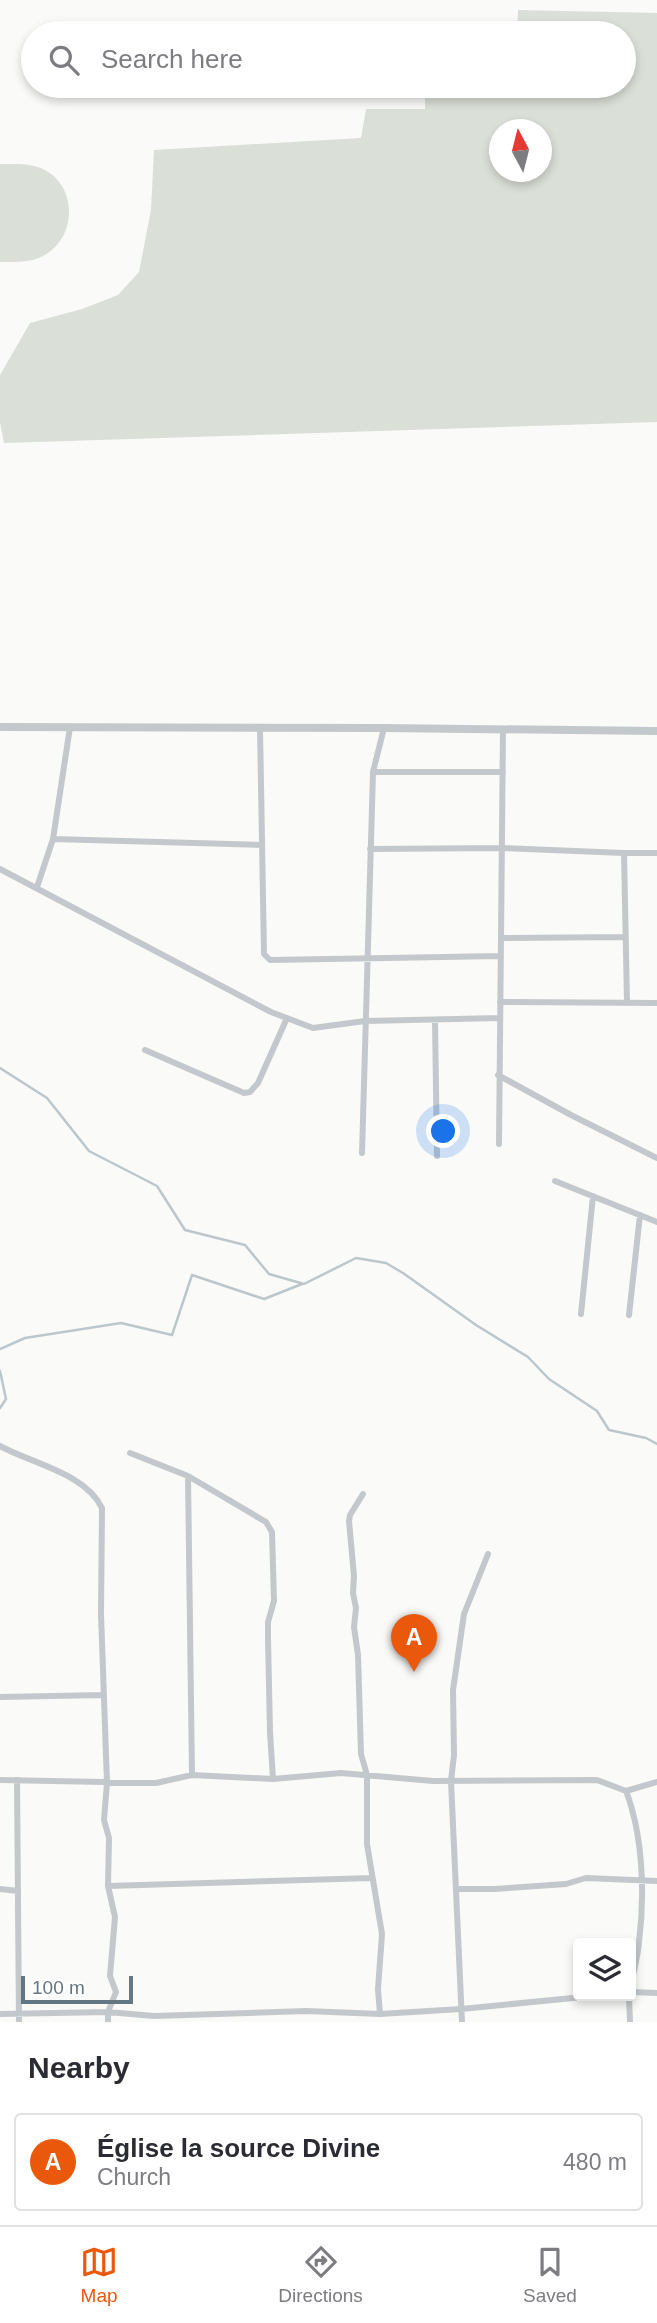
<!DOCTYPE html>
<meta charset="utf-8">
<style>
body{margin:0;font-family:Helvetica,sans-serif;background:#f2f2f3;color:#2b2b33}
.controls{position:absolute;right:21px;bottom:21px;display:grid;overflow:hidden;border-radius:7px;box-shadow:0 4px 10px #0003}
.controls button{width:63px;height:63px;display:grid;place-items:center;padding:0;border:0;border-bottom:2px solid #e1e1e2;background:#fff;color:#2b2b33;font:35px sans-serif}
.compass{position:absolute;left:489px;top:119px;width:63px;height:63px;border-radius:50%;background:#fff;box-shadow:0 4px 10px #0003;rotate:353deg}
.scale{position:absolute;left:21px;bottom:18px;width:112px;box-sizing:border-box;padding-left:7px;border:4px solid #657683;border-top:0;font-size:19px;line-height:24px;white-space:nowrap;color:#657683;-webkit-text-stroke:5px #fff;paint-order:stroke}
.you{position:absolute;left:444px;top:1132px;width:24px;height:24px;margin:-18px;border:5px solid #fff;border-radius:50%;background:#1a73e8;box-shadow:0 0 0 10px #1a73e833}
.badge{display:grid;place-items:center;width:46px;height:46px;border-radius:50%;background:#ea580c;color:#fff;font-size:23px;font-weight:700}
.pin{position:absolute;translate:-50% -58px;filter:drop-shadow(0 2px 4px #0008)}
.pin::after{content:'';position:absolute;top:37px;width:24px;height:21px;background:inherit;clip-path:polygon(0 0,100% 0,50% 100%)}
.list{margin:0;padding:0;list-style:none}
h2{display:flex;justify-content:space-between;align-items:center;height:91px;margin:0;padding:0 28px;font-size:30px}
h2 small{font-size:23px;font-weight:400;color:#7c7c81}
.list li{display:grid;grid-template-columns:46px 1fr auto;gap:21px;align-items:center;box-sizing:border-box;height:98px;margin:0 14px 14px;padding:0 14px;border:2px solid #e1e1e2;border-radius:7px}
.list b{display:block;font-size:26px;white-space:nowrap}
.list p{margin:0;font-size:23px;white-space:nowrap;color:#7c7c81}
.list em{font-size:23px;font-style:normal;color:#7c7c81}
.icon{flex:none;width:38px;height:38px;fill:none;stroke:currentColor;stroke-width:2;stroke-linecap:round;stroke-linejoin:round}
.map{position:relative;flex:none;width:657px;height:2022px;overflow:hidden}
.search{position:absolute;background:#fff;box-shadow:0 4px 10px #0003;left:21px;right:21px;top:21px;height:77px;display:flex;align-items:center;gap:18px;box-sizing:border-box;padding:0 24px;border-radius:38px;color:#7c7c81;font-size:26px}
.sheet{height:203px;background:#fff}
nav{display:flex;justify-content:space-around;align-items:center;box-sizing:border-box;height:98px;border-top:2px solid #e1e1e2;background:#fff;font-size:19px;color:#7c7c81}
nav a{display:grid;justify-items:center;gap:4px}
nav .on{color:#ea580c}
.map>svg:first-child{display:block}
</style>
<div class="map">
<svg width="657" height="2022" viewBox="0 0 657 2022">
<rect width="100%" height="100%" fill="#fafaf8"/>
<path fill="#dadfd7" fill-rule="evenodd" d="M518,10L657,13V422L4,443L0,422V375L30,323L82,309L118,295L139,272L151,210L154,150L361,138L366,109H425V86H624V33H517ZM500,130H542V172H500Z
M0,164C12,164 26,163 38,167C78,181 79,237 43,256C30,263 14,262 0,262Z"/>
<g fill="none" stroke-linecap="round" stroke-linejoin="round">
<path stroke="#bbc7cb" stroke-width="2.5" d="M0,1068L47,1098L89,1151L157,1186L185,1230L245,1245L269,1274L304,1284L356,1258L386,1263L403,1273L476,1325L528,1357L549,1379L597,1411L609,1430L646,1438L657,1444
M0,1349L25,1338L121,1323L172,1335L192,1275L264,1299L302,1284
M0,1371L6,1399L0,1408"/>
<path stroke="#c3c8cc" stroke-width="6" d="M260,728L264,954L270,960L501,956
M373,772H503
M53,839L261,845
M370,849L501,848L624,853H657
M624,853L627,1002
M0,869L271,1012L313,1028L365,1021L500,1018
M37,887L53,839L70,727
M501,938L625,937
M500,1002L657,1003
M435,1020L437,1156
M145,1050L244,1093L250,1092L258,1083L287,1018
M498,1075L571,1115L657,1158
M499,1144L503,729
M362,1153L373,772L384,728
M555,1181L657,1222
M581,1314L593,1196
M629,1315L640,1215
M0,1446C33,1464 85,1473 102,1508L101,1614L107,1783L104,1820L109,1838L108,1886L115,1917L110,1976L116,1992L108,2012V2022
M130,1453L188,1476L266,1522L272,1532L274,1601L268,1622V1638L270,1732L273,1779
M188,1476L192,1775
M363,1494L350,1515L349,1521L354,1576L353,1593L356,1608L354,1627L358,1655L361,1754L367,1775V1844L382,1934L378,1989L380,2014
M0,1697L104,1695
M0,1780L156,1783L192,1775L273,1779L341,1773L433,1781L597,1780L626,1791L657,1782
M17,1780L19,2022
M626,1791C643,1835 645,1895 639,1942C638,1956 634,1970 631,1984
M108,1886L372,1878
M0,1889L18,1891
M456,1889H494L566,1884L586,1878L657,1881
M631,1992L657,1993
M629,1996L630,2022
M0,2014L108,2012L154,2016L306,2011L380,2014L461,2009L593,1996
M462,2022L451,1781L454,1755L453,1690L464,1614L488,1554"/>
<path stroke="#c3c8cc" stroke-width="8" d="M0,727L384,728L657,731"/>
</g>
</svg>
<div class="controls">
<button><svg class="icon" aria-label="layers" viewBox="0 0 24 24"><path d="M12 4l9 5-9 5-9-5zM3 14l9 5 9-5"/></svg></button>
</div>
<svg class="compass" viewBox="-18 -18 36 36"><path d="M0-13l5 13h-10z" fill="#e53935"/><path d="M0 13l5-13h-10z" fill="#7c7c81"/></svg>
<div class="scale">100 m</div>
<div class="you"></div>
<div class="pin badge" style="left:414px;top:1672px">A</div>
<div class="search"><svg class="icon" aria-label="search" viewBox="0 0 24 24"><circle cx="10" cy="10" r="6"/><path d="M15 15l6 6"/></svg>Search here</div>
</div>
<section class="sheet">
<h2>Nearby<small></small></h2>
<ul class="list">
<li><span class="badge">A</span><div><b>Église la source Divine</b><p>Church</p></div><em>480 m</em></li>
</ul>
</section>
<nav>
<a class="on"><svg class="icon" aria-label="map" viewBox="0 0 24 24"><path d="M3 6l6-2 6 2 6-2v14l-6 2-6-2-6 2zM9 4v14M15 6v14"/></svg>Map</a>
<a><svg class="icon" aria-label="directions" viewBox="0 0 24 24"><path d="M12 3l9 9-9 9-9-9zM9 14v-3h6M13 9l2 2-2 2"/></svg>Directions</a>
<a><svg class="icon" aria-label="saved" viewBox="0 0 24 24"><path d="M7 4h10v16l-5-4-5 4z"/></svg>Saved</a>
</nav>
